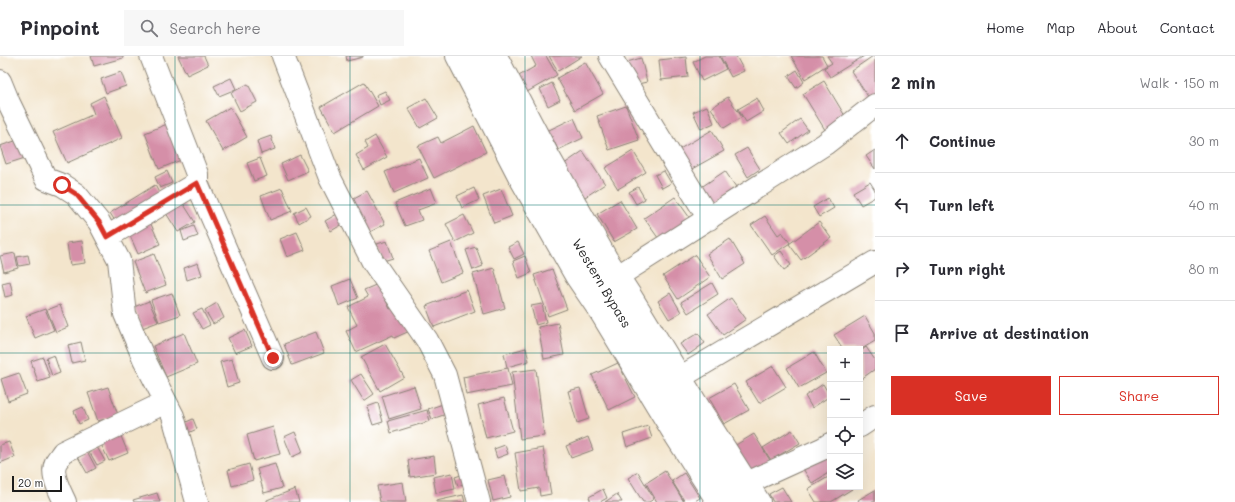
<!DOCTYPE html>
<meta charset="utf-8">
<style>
body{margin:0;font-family:Mali,sans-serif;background:#f7f7f7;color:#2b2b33}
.controls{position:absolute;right:12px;bottom:12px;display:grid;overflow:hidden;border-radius:0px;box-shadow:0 4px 16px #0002}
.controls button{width:36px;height:36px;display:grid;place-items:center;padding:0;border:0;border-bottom:1px solid #e1e1e2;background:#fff;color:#2b2b33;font:20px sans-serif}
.scale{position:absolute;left:12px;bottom:10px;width:50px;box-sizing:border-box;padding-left:4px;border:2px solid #1c1c1c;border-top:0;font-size:11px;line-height:14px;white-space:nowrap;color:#1c1c1c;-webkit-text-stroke:3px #fff;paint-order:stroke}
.stop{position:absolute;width:12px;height:12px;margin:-9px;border:3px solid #d93025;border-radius:50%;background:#fff}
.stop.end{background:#d93025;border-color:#fff;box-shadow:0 1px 4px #0008}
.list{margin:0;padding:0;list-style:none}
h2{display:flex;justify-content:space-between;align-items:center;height:52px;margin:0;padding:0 16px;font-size:17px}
h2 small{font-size:13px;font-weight:400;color:#7c7c81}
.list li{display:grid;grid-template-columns:26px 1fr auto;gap:12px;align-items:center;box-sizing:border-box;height:64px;padding:0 16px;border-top:1px solid #e1e1e2}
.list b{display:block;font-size:15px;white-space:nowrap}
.list em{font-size:13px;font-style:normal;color:#7c7c81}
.actions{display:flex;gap:8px;padding:12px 16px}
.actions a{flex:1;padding:9px 0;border:1px solid #d93025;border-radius:0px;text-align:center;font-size:14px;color:#d93025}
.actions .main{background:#d93025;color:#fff}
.icon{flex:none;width:22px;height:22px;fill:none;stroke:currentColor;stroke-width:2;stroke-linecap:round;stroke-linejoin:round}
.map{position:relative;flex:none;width:875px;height:446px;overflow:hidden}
header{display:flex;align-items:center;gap:24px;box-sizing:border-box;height:56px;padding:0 20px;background:#fff;border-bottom:1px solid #e1e1e2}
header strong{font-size:19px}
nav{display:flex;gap:22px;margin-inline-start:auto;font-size:14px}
.search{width:280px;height:36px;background:#f7f7f7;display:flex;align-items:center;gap:10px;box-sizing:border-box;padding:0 14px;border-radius:0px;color:#7c7c81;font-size:15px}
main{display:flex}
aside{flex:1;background:#fff}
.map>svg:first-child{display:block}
</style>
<header>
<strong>Pinpoint</strong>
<div class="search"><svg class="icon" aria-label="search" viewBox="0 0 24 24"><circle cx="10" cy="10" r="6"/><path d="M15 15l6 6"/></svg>Search here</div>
<nav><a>Home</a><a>Map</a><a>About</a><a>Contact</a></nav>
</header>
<main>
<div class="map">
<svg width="875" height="446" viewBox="0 0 875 446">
<rect width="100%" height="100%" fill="#fff"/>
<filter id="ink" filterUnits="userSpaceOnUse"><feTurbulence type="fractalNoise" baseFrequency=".025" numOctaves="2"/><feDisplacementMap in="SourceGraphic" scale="8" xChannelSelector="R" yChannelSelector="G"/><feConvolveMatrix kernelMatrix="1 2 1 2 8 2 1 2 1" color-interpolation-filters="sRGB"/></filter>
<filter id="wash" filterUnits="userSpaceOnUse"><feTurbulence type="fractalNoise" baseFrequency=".012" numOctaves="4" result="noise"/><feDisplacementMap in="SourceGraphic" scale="16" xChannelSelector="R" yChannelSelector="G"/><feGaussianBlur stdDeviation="0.9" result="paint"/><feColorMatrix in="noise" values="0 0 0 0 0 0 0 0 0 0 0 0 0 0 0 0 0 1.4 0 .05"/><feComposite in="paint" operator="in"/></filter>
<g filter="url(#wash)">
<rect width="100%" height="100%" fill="#f3e5cc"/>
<g id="blocks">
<path fill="#d58fa8" d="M91,0H123V2L94,10Z
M178,0H204L208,9L187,19Z
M346,0H363V1L347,5Z
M531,0H546L557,19L527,36L517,21L536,10Z
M549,0H582L558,15Z
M705,0H719L726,13L702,25L693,6Z
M720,0H736L744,15L731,21Z
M791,0H822L827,9L805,23Z
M827,0H864L830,21L824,12L832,7Z
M873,0L875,1V42L871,45L851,15Z
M686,1L688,21L661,24L659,4Z
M641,2L647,26L633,29L627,6Z
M585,6L603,38L575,54L557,22Z
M797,14L804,26L796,32L788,20Z
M121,16L126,30L106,37L101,23Z
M231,22L236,33L219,40L214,30Z
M824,25L848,65L827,77L803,38Z
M364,26L378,50L335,76L321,51Z
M552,27L560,44L548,50L540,33Z
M248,28L257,46L240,55L231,37Z
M385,35L390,44L380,49L376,39Z
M104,40L122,82L67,107L53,76L94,58L90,47Z
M728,41L742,61L724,72L711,52Z
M426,42L438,62L420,72L408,52Z
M757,42L764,55L746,66L738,53Z
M626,50L639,84L609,94L597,60Z
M707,50L714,67L701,73L693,56Z
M230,51L247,81L223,95L206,65Z
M574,62L583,82L558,94L549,74Z
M800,63L808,74L789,88L781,77Z
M167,68L181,104L159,113L145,77Z
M474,70L486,96L434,122L418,90L438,81L441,87Z
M712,74L724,95L690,114L678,94Z
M271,80L275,93L261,98L257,85Z
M375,80L387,101L364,114L356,99L368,92L365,86Z
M18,84L25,102L6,108L0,90Z
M747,92L760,113L748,121L735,99Z
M875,94V113L866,100Z
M583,95L605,128L582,143L560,111Z
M633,95L646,116L618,133L605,112Z
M300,99L308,115L288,124L281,108Z
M260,102L267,120L254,125L247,107Z
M419,102L428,122L394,137L385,116Z
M167,115L172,127L160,132L155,121Z
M664,115L671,127L662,132L655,119Z
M725,115L736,131L708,150L697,134Z
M870,126L875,134V141L861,149L853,136Z
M155,129L159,137L115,165L110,157Z
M638,131L645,143L636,148L629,136Z
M282,132L292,155L270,164L261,140Z
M431,132L437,147L418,154L422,164L405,170L395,147Z
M474,132L479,144L462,152L457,140Z
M501,133L512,160L494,167L483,140Z
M367,135L385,168L370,176L352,143Z
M675,141L692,165L661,186L644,162Z
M828,142L834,152L819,161L813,151Z
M181,144L195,166L178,176L164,154Z
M620,144L637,173L614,186L597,158Z
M306,151L311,160L299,167L294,157Z
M337,158L343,168L331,175L325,165Z
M464,159L473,177L455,186L446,168Z
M765,160L778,179L782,176L790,187L772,199L751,169Z
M150,166L160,188L138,198L128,175Z
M819,166L831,182L801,204L789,188Z
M194,170L198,180L184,185L181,175Z
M297,176L305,194L287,201L280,183Z
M730,183L745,208L722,223L707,198Z
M82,185L85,207L70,209L67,187Z
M387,185L393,202L383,205L377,188Z
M451,186L463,217L441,226L429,195Z
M518,186L524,198L514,203L508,191Z
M476,191L483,210L473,214L466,194Z
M781,195L791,209L784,214L774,200Z
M15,197L18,212L4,216L0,200Z
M154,198L166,229L145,237L133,206Z
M28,199L30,208L19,210L17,201Z
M695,199L710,221L678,243L663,220Z
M525,200L531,217L519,222L513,205Z
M198,207L202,219L187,224L184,212Z
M494,212L505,252L484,258L473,218Z
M552,213L567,253L548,260L534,219Z
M350,223L358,242L339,250L332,230Z
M10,225L13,239L5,241L2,227Z
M712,227L718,238L688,257L681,246Z
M378,228L390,253L400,249L412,274L394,282L393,279L356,296L346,275L357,269L348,251L368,241L364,234Z
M467,234L475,255L434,271L426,250Z
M172,237L180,259L159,266L151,244Z
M670,237L681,256L669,263L658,245Z
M731,242L746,263L723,279L708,258Z
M149,245L158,266L142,272L134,251Z
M217,247L224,262L213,268L205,254Z
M542,248L546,266L536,269L531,250Z
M60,249L68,271L56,276L47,254Z
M45,253L54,274L35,282L26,260Z
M202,253L210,269L202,273L193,257Z
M865,260L875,277V285L860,294V293H843L834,279Z
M558,267L564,299L544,303L538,271Z
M245,274L252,290L235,297L228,282Z
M316,276L324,297L292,309L284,288Z
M184,277L197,308L166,321L153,290Z
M698,277L705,287L688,299L680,288Z
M81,286L85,304L72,307L68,289Z
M385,288L404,321L380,335L361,301Z
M866,291L875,304V313L861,323L860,296Z
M526,292L529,305L507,311L504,298Z
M814,296L826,317L799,332L787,312Z
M54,299L60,317L52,320L46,302Z
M43,301L50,322L38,326L31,305Z
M232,303L239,327L227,331L220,306Z
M618,307L635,341L609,354L592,319Z
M773,310L786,331L759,347L746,326Z
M508,312L512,330L466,339L463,321Z
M536,313L544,380L520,383L512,316Z
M19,317L27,338L8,345L1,323Z
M361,318L374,338L364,345L351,324Z
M734,328L749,354L724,368L709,342Z
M823,328L830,340L812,352L805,340Z
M414,330L421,353L389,363L382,340Z
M108,331L118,359L98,365L88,337Z
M580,332L589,363L577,367L568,335Z
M504,342L513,375L486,382L478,349Z
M449,346L452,356L432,363L428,353Z
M378,347L383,366L373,369L367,351Z
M83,351L88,364L79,368L74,355Z
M427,354L430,365L391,377L388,365Z
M193,363L197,373L188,377L184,367Z
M648,370L652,382L627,391L623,378Z
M273,371L280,398L254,405L247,379Z
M792,374L800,387L771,404L763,392Z
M295,376L303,396L292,401L284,381Z
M120,378L128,397L109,405L100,386Z
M754,378L774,411L754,423L734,390Z
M588,381L593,394L571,402L566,390Z
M9,386L15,401L0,407V389Z
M505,389L508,398L497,402L494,393Z
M97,391L105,405L97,409L89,395Z
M543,392L551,438L540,440L539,432L521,435L515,397Z
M87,395L96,412L87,417L78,401Z
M830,397V416L812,427L800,408Z
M434,400L436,417L410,421L408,404Z
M249,408L253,424L232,430L228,414Z
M275,408L282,432L264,437L257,413Z
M665,415L684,446H657L646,427Z
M638,416L654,443L649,446H643L628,422Z
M452,417L455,433L436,437L433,421Z
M467,417L471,425L458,430L455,421Z
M684,417L700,442L693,446H685L672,425Z
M505,420L510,441L493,445L488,424Z
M830,420V431H850L852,433L831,446H816L808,433Z
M403,426L406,446H380L377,430Z
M782,431L791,446H773L769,438Z
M295,433L299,446H267V444Z
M603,433L607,442L600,446H591L589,441Z
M875,434V446H859L858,444Z
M157,437L160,446H134L133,444Z
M617,438L622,446H605Z
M463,439L465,446H436V445Z"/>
</g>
</g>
<g filter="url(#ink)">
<use href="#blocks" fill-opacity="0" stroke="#888074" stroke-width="1"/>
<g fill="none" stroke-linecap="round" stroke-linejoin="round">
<defs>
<path id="minor" d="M151,0L197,118V127L273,302
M283,0L330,122L373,206L427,284L445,319L479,446
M457,0L519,120L576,220L601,257L672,374L718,446
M496,0L550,103L606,202L630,239L701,355L759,446
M610,0L709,163
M0,25L9,47L46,123L62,129L76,138L99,166L119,204L125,258L144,303L173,360L197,446
M107,181L197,127
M618,220L825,88L875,49
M681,321L875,206
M860,370L875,360
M747,427L824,392L830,388
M65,446C60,435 50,418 56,406C58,403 61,399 63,396L166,346"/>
<path id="major" d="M476,0L552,143L602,229L740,446"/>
</defs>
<use href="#minor" stroke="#888074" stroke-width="24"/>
<use href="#major" stroke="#888074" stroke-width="24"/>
<use href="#minor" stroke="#fff" stroke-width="22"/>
<use href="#major" stroke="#fff" stroke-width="22"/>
</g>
</g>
<g fill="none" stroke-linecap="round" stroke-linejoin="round" filter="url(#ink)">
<path stroke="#d93025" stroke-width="5" d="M62,129L76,138L99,166L107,181L197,127L273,302"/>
</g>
<path fill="none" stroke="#0f766e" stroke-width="1" stroke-opacity="0.55" d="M175,0V446M350,0V446M525,0V446M700,0V446M0,149H875M0,297H830M860,297H875"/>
<g text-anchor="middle" stroke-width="3.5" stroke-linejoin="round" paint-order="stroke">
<g font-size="13" fill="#1c1c1c" stroke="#fff">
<text transform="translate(602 227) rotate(59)" y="5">Western Bypass</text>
</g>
</g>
</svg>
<div class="controls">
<button>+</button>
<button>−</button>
<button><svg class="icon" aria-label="locate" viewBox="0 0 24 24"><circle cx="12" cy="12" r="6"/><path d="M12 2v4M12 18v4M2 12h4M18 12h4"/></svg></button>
<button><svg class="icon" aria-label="layers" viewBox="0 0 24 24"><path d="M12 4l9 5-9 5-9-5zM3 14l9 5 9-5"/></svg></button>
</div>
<div class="scale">20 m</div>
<div class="stop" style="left:62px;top:129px"></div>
<div class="stop end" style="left:273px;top:302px"></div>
</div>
<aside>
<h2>2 min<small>Walk · 150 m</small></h2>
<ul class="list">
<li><svg class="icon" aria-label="ahead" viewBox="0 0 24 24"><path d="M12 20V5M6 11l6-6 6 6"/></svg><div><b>Continue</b></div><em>30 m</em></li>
<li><svg class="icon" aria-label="left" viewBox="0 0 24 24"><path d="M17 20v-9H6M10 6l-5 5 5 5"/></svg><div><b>Turn left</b></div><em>40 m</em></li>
<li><svg class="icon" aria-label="right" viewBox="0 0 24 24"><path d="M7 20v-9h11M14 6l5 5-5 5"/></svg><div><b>Turn right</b></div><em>80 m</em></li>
<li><svg class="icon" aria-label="arrive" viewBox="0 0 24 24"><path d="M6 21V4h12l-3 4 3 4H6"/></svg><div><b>Arrive at destination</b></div></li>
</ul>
<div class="actions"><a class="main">Save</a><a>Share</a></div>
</aside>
</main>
